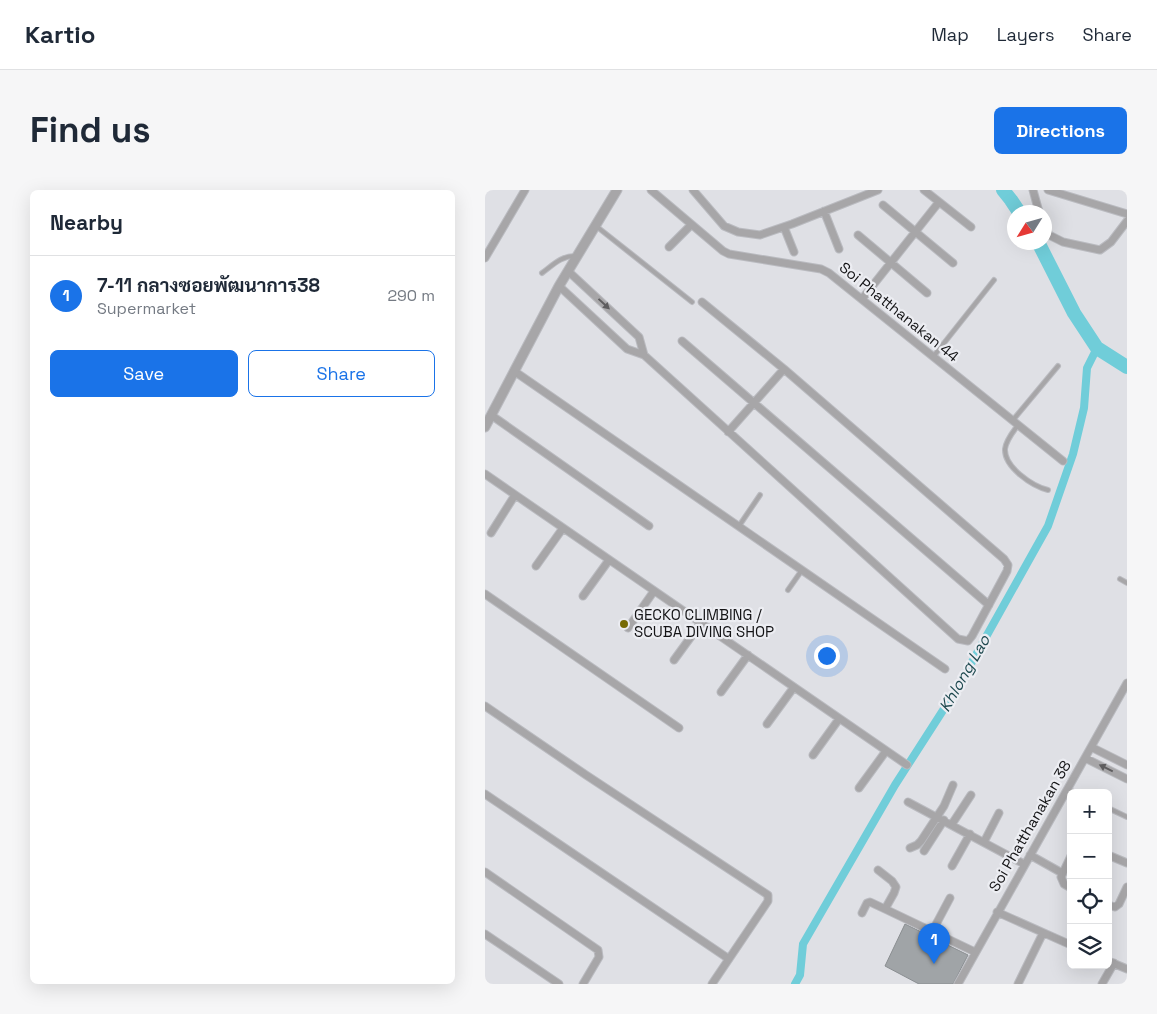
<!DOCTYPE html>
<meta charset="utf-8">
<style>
body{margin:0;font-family:"Space Grotesk",Sarabun,sans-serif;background:#f6f6f7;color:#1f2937}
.controls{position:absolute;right:15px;bottom:15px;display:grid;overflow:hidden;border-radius:8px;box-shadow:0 5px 20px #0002}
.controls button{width:45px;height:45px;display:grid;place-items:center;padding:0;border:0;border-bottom:1px solid #e0e1e3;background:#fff;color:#1f2937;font:25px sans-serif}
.compass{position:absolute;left:522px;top:15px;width:45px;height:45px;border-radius:50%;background:#fff;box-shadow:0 5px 20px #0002;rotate:233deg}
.you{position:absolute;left:341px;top:465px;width:18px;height:18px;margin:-12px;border:4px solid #fff;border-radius:50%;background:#1a73e8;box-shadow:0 0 0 8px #1a73e833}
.badge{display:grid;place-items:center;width:32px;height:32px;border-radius:50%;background:#1a73e8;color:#fff;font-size:16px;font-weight:700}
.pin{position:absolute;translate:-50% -41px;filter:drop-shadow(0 1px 2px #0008)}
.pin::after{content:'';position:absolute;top:26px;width:18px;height:15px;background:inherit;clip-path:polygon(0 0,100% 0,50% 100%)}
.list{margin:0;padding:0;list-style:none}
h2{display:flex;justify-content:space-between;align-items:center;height:65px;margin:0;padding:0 20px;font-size:21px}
h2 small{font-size:16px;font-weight:400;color:#747a83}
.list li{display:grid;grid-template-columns:32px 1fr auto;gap:15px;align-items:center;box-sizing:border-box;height:80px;padding:0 20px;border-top:1px solid #e0e1e3}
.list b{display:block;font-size:19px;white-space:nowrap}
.list p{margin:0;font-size:16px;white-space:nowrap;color:#747a83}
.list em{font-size:16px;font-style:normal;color:#747a83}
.actions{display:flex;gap:10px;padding:15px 20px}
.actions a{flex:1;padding:11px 0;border:1px solid #1a73e8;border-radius:8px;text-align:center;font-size:18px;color:#1a73e8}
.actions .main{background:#1a73e8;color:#fff}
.icon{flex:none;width:28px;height:28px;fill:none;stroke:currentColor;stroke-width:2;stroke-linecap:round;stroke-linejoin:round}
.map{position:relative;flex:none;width:642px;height:794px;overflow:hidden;border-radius:8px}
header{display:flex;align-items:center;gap:30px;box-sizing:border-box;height:70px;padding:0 25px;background:#fff;border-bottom:1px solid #e0e1e3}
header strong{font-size:24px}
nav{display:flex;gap:28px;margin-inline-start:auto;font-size:18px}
.intro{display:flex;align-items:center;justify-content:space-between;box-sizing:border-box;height:120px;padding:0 30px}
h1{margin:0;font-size:35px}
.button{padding:12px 22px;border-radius:8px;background:#1a73e8;color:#fff;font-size:18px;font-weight:700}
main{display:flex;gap:30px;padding:0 30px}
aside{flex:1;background:#fff;border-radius:8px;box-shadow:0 5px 20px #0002}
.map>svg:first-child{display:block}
</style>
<header>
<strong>Kartio</strong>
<nav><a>Map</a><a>Layers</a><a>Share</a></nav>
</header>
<div class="intro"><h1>Find us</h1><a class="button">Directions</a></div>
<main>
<aside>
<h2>Nearby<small></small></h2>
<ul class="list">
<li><span class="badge">1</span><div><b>7-11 กลางซอยพัฒนาการ38</b><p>Supermarket</p></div><em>290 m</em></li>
</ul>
<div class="actions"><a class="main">Save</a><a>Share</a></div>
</aside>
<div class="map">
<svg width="642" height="794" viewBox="0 0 642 794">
<rect width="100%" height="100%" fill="#dfe0e5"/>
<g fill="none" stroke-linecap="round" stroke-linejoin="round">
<path stroke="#70cdd9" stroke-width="8" d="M310,794L315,785L318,754L410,595L473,497L563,336L588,264L599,218L602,178L612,158"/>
<path stroke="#70cdd9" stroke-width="14" d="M518,0L526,10L534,22
M553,52L589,123L612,158L642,177"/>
</g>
<path fill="#a0a4a7" stroke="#8a8e91" d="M420,734L483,765L468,794H434L400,776Z"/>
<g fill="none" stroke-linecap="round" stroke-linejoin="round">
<defs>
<path id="service" d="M111,36L207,112
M57,83C68,75 76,66 90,66
M448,167L509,90
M528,230L573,176
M533,235C528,242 521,250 520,259C519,277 547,296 563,300
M254,336L275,305
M635,389L642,393
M303,400L317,380
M582,599L591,603
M623,618L642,627"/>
<path id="minor" d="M166,0L238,61L244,64L336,79L344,83L578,271
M208,0L239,36L253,42L275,45L307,34L393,0
M439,0L486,37
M548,0L554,22
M563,0L642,24
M398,15L468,73
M339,21L354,59
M560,35L564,45L578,52L615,60L626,52L642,31
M299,37L309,62
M373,45L442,103
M184,57L206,35
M0,68L40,0
M83,81L154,147L159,165
M74,96L142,159L159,165L473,449L483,451L487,446L522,381L523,375L519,369L299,179L217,112
M377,109L454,12
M197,151L504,415
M29,181L460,479
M6,225L164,336
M243,242L299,179
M0,284L422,575
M6,343L30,305
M51,376L78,338
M0,404L194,538
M98,406L124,370
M143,438L169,401
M189,470L216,433
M236,502L263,465
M0,516L101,585L283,705V711L227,794
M282,534L309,497
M606,557L642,575
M328,565L354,529
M600,568L642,589
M374,598L401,561
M0,604L244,769
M423,612L539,674
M467,634L486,605
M499,652L514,623
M425,658L432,655L436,651L459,616L468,595
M439,661L459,630
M545,665L577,683
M623,665L642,673
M586,666L576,687L579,694L586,698
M467,676L485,644
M393,680L407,691L411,697L409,703L400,719L490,762
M0,682L113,760L114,767L98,794
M623,715L630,717L634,714L642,697
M512,722L586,755
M377,723L382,713L385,712L400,719
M448,740L465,708
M0,744L74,794
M623,771L642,779
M473,794L642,493
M533,794L558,743
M617,794L629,773"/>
<path id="tertiary" d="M0,237L74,96L132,0"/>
</defs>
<use href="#service" stroke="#babbc0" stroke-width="6"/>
<use href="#minor" stroke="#babbc0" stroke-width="9"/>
<use href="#tertiary" stroke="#babbc0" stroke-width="11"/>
<use href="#service" stroke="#a7a6a8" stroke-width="4"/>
<use href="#minor" stroke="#a7a6a8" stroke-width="7"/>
<use href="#tertiary" stroke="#a7a6a8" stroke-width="9"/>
</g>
<defs><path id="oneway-solid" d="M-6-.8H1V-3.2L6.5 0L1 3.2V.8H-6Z" transform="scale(1.25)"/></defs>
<g fill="#5e5d5f">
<use href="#oneway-solid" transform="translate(119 114) rotate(43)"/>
<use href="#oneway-solid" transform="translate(621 578) rotate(-154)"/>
</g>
<circle fill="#776b05" stroke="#ecedf2" stroke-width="2" cx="139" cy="434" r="5"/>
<g text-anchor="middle" stroke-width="4.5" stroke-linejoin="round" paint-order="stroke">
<g font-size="15" fill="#141416" stroke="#ecedf2">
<text transform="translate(414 122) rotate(39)" y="5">Soi Phatthanakan 44</text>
<text transform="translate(545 636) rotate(-60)" y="5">Soi Phatthanakan 38</text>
</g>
<g font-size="15" fill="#141416" stroke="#ecedf2" text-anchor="start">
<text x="149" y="430">GECKO CLIMBING /<tspan x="149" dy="17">SCUBA DIVING SHOP</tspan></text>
</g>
<g font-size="16" font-style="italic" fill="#1e494f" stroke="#ecedf2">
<text transform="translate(479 483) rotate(-60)" y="6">Khlong Lao</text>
</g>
</g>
</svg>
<div class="controls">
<button>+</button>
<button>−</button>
<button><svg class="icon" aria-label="locate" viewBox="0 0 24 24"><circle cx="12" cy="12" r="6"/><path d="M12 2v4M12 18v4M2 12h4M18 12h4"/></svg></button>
<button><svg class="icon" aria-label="layers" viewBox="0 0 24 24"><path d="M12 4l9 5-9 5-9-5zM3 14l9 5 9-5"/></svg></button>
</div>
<svg class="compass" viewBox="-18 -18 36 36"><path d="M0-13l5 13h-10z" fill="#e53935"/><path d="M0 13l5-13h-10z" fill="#747a83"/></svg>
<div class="you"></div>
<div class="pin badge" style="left:449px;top:774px">1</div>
</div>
</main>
